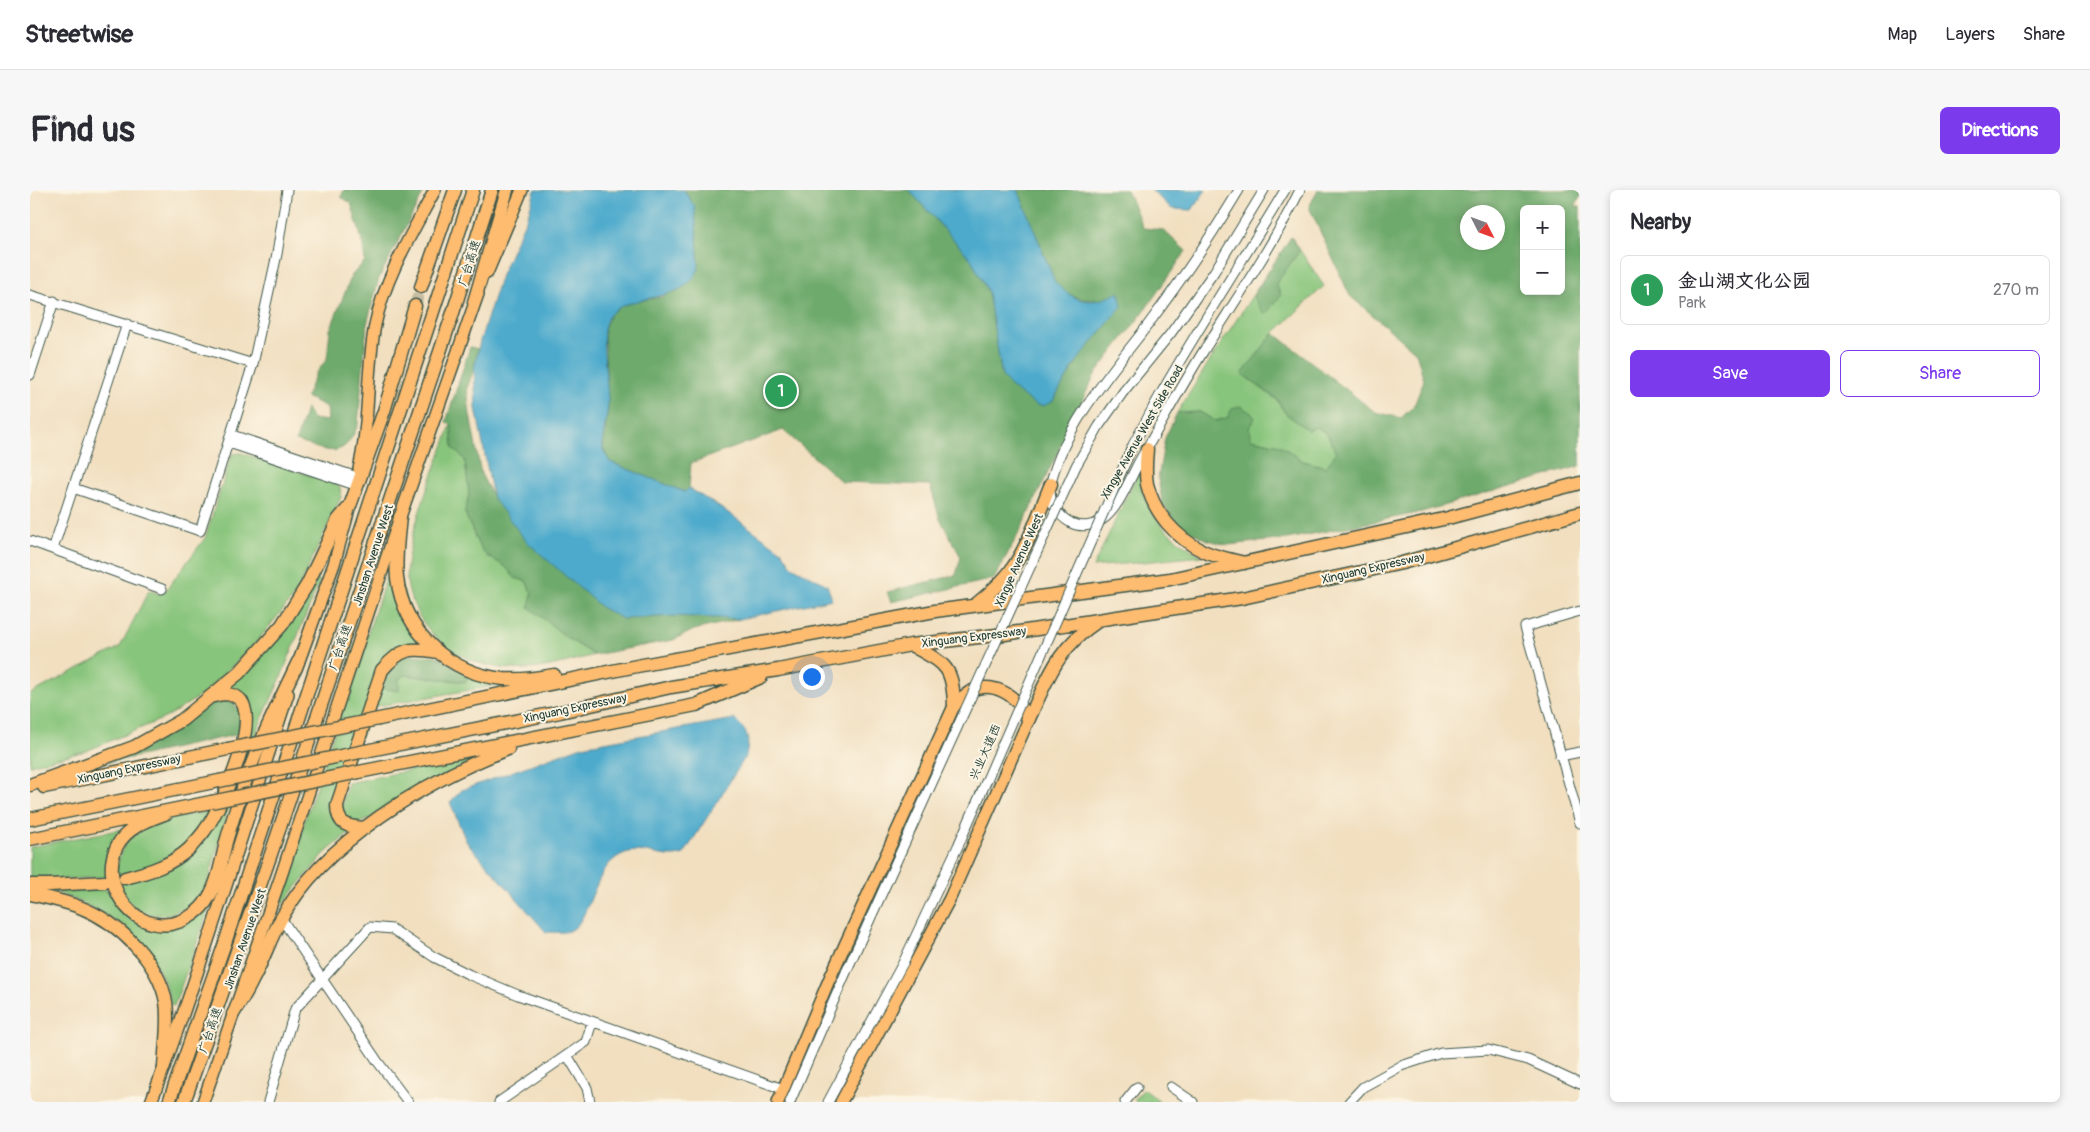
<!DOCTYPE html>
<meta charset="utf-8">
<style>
body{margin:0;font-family:Pangolin,"LXGW WenKai TC",sans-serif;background:#f7f7f7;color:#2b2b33}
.controls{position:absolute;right:15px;top:15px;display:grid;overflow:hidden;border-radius:8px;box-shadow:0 2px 8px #0003}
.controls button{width:45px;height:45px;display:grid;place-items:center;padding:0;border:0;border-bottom:1px solid #e1e1e2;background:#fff;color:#2b2b33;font:25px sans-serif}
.compass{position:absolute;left:1430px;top:15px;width:45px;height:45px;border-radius:50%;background:#fff;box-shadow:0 2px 8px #0003;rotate:132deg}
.you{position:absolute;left:781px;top:486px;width:18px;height:18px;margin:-12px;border:4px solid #fff;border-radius:50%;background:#1a73e8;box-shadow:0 0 0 8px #1a73e833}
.badge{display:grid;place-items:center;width:32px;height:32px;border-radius:50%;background:#7c3aed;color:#fff;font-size:16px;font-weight:700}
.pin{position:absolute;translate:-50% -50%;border:2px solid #fff;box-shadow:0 1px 5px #0006}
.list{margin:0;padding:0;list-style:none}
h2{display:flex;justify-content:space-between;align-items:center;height:65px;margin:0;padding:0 20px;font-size:21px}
h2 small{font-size:16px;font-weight:400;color:#7c7c81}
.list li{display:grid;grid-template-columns:32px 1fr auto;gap:15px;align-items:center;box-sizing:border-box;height:70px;margin:0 10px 10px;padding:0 10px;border:1px solid #e1e1e2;border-radius:8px}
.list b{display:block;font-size:19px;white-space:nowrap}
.list p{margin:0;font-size:16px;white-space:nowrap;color:#7c7c81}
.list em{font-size:16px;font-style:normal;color:#7c7c81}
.actions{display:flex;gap:10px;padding:15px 20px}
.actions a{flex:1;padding:11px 0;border:1px solid #7c3aed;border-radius:8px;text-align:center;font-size:18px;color:#7c3aed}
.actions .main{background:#7c3aed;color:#fff}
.map{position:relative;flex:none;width:1550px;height:912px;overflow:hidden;border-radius:8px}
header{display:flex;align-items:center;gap:30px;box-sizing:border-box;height:70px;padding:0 25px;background:#fff;border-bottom:1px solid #e1e1e2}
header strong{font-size:24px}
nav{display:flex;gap:28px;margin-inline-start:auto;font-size:18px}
.intro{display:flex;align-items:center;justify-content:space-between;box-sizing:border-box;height:120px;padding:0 30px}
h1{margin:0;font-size:35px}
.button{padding:12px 22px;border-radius:8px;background:#7c3aed;color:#fff;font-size:18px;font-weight:700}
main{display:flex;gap:30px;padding:0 30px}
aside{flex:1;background:#fff;border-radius:8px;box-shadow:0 2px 8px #0003}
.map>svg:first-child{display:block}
</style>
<header>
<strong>Streetwise</strong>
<nav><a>Map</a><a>Layers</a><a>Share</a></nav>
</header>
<div class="intro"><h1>Find us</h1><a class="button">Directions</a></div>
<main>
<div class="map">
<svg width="1550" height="912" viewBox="0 0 1550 912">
<rect width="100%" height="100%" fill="#fcf5e5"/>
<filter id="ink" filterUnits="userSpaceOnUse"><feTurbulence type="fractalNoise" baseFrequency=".02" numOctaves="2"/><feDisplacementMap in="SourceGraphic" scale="10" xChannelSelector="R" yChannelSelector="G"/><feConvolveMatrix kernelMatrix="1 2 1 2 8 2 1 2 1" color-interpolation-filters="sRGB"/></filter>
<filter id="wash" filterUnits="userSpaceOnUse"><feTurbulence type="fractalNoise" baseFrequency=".0096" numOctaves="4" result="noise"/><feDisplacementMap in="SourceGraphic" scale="20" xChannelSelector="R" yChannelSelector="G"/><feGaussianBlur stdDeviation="1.12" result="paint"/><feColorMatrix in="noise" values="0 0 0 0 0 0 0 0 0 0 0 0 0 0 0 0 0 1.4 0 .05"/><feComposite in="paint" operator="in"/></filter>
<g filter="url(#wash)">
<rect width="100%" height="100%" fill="#f1dfc0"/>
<path fill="#88c57c" stroke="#548158" d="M1261,47L1294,96L1244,143L1212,184L1247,210L1255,223L1278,240L1287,237L1298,245L1306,263L1297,277L1273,271L1250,255L1221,249L1219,238L1202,220L1197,228L1185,231L1170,222L1147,223L1186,161Z
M421,235L423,258L435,270L439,304L435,323L448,354L457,366L475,376L485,388L496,391L502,404L500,417L536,447L564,465C546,470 527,475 509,478C463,484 414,468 390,427C382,412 374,394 377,376C383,329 405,280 421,235Z
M211,263L307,294L310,298L311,307L266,404L223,456L173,504L137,527L56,561L0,575V504L90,457L119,400L129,404L137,399L175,348L202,264Z
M1110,279C1111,288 1111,298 1114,306C1124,334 1147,352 1172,366L1063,377Z
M362,371L394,455L365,461L302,619L320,642L294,664L252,715L256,686Z
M284,388L290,390L249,492L228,538L198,620L177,696C154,731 105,739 88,693L136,681L190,622L222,533C223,513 216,504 198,498Z
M375,485L435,492L438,485L467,492L468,495L342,517L349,498Z
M450,566L335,631L326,634L318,632L311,618L318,593Z
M178,622V628L153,660L107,682L86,684C91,631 135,629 178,622Z
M98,638L78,687L0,691V657Z
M77,699L88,715L108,730H147L183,708L144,816L141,815C128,751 80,721 22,701Z
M1114,899L1130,912H1106L1104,910Z"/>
<path fill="#6eaa6c" stroke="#467450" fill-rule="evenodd" d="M314,0H395L349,88L337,134L328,234C314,272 297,261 266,251L276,219L283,229L298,231L297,217L276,207L286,183L297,169L300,140L322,85L335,71L332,50L321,13L311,7Z
M654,0H879L941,69L958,102L972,186L1022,212L1047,171L1073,110C1050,110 1041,109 1025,92L988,0H1097L1113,38L1133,40L1156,61L1112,124L1064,186L993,335L964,389L861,412L857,402L926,385L931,367L910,329L900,295L812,292L753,240L661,273L659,298L655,302L580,272L573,258L578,219L574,139L581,122L600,112L633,107L665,17Z
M1288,0H1550V7L1545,16L1550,17V276L1388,323L1257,349L1197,355L1175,349L1149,335L1133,315L1128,289L1135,248L1147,223L1170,222L1185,231L1197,228L1202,219L1210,216L1220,222L1225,228L1219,238L1221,249L1250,255L1273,271L1296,277L1306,263L1298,245L1287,237L1278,240L1255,223L1247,209L1212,184L1244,143L1345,222L1371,228L1384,216L1394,190L1386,162L1320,106L1279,17ZM1494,19H1531V101H1494ZM1438,22H1468V52H1438Z
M1261,47L1270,60L1246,94L1251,105L1235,125L1223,106Z
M440,157L448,159L444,179L437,198L440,225L451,284L463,307L593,429L643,426L710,429L664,440L643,450L564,465L536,447L499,417L502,404L496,391L485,388L475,376L457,366L448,354L435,323L439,304L435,270L423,258L421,235L416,232Z
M373,465L407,466L438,485L436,492L375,485L369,489V501L349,498L353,487Z
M201,509L211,523L209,544L78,573L184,510Z"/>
<path fill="#4eaacc" stroke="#367480" d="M505,0H654L665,17L669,78C655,121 578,96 574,140C572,161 577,188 578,209C579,223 571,248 573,259C574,263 578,268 580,272L655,302L659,298L697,322L752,361L762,376L797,395L802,409L710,429L643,426L593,429L572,418L497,352L463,308L446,218L444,179L450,151L471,85L499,22Z
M879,0H988L1025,92C1046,114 1063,116 1089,102L1092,116L1047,171L1022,212L1013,216L1006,215L982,198L972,186L958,102L941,69Z
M1121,0H1176L1162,20L1142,19Z
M704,529C718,542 720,547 716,566L654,664C629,673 606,648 581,672C565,687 557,730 543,739C535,744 525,742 516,742L436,651L420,612L432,600L552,556Z"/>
</g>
<g filter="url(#ink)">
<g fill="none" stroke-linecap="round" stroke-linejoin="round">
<path stroke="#c7bfa4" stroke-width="12" stroke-dasharray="12 6" stroke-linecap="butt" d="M385,116L391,97"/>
<defs>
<path id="minor" d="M1209,0C1181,47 1150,92 1117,136C1081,183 1036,233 1021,292C1017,310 1027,325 1041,333C1051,338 1063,336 1072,330C1089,319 1101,286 1111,268C1131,234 1150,199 1171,165C1205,111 1242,57 1270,0
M0,105L223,174L170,341L43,298
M223,174L247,64L257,0
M0,185L24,111
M1094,201L1141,143L1184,82L1234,0
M1124,216C1165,142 1212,72 1255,0
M202,245L327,287
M199,253L325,295
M0,351L132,399
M23,359L97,134
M1550,421L1495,437L1550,633
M1530,566L1550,562
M251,728L348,872L378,912
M537,865L557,898L560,912
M1141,897L1163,912
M238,912L265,819L340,737L362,739L404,767L440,785L488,805L753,899
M469,912L556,852L562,832
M760,912L817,780
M798,912L873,773
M1095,912L1107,897
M1319,912L1333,897L1371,876L1411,863L1458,860L1498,870L1550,894"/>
<path id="major" d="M457,83L492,0
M329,279C340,232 336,183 345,135C355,87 382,43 405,0
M266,479L304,374L320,316
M121,912C172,778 213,640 258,504
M173,912L251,686L370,327L448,104
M748,912L799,790L924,516C927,513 931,508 935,505C959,486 991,506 998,531L920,708L811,912"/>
<path id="highway" d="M391,97L425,0
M444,112L477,0
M1117,259C1116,270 1115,283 1117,294C1124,323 1146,348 1173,361C1185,367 1201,369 1214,373
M370,327C368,347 365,368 367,388C374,443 420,484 474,489C490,490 508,488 524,485
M945,415C958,404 971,394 981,380C999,355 1009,322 1021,294
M881,455C915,474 923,475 924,516
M349,529L607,476L905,421L1140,389L1418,328L1550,293
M998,531C1018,488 1027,458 1068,431
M335,561L530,522L641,497L748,480L881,455L975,444L1212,408L1372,373L1550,323
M329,582L666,515L731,487
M0,595L104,557L152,530L209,483L252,435L277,395L308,330L320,316L354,221L385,116
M14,597L198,559
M137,623C118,630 97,637 87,656C69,692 100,740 140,734C153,732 167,724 175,713C188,696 191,672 196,652C201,634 207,616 213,598C228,554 248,514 268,472
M0,629L189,591
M335,638C318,637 307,635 307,615L352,480C371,458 381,457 408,462
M0,649L181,612
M95,688C119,682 142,675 160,658C165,652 171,646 175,640C191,619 253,488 184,506
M0,695H20L75,692
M0,704C18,708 35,711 52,718C89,733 129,772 136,812C139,832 135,857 134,877
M203,824C210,813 217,802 222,791C233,771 240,749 251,729C294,651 397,590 478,559
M139,912L195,753L443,0
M154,912L241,664L422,126L462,0"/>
</defs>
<use href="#minor" stroke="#3e5549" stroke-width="11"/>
<use href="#major" stroke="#3e5549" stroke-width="14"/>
<use href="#highway" stroke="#3e5549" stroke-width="15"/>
<use href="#minor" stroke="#fff" stroke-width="9"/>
<use href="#major" stroke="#fdbc6f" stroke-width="11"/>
<use href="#highway" stroke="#fdbc6f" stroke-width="12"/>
<defs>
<path id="minor-bridge" d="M873,773L928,656L1103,255L1124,216
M817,780L1046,276L1069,236L1094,201"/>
<path id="highway-bridge" d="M198,559L349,529
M189,591L335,561
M181,612L329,582"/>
</defs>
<use href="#minor-bridge" stroke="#3e5549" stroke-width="11" stroke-linecap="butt"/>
<use href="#highway-bridge" stroke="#3e5549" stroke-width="15" stroke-linecap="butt"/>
<use href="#minor-bridge" stroke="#fff" stroke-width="9"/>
<use href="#highway-bridge" stroke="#fdbc6f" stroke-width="12"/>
</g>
</g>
<g text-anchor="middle" stroke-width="4" stroke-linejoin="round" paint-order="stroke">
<g font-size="12" fill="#1f3d34" stroke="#fcf5e5">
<text transform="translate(439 73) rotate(-72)" y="4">广台高速</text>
<text transform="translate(1112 242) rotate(-60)" y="4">Xingye Avenue West Side Road</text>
<text transform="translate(343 365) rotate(-72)" y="4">Jinshan Avenue West</text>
<text transform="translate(989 370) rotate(-66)" y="4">Xingye Avenue West</text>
<text transform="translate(1343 378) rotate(-13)" y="4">Xinguang Expressway</text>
<text transform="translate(944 447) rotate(-7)" y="4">Xinguang Expressway</text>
<text transform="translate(310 457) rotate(-71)" y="4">广台高速</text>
<text transform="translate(545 518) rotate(-12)" y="4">Xinguang Expressway</text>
<text transform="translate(955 562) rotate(-66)" y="4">兴业大道西</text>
<text transform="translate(99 579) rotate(-12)" y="4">Xinguang Expressway</text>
<text transform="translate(215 749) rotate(-71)" y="4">Jinshan Avenue West</text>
<text transform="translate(180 840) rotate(-71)" y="4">广台高速</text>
</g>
</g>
</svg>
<div class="controls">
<button>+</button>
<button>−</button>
</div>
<svg class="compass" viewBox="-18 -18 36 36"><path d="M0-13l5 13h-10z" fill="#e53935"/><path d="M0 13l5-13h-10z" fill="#7c7c81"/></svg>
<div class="you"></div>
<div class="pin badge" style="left:751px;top:201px;background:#2e9e5b">1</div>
</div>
<aside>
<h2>Nearby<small></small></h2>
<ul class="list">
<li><span class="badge" style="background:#2e9e5b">1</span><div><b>金山湖文化公园</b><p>Park</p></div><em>270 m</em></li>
</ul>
<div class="actions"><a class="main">Save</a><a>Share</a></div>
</aside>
</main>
